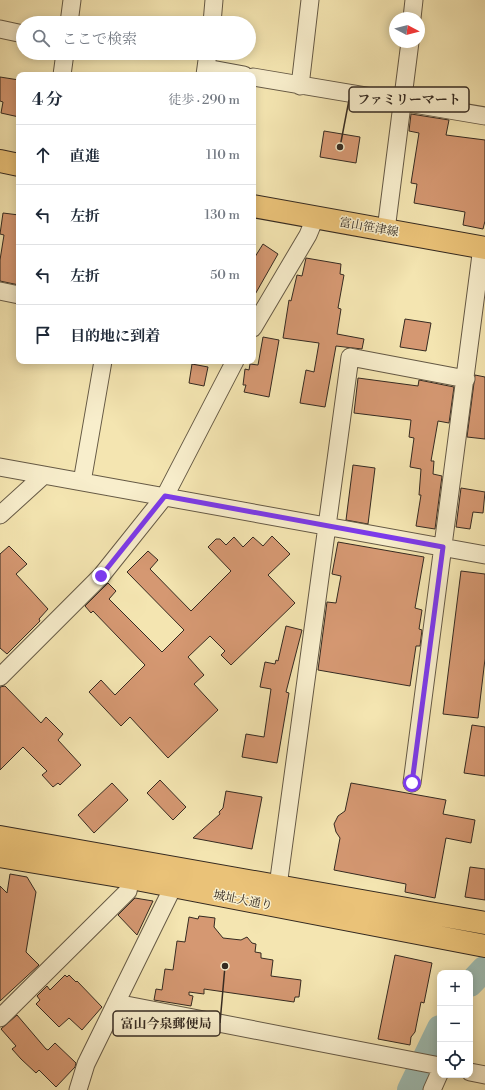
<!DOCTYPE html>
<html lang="ja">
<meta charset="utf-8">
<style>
body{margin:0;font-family:"Libre Bodoni","Noto Serif JP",serif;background:#f6f6f7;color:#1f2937}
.controls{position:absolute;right:12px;bottom:12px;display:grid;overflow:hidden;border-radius:8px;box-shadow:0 2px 10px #0003}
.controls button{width:36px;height:36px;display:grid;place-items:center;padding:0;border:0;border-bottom:1px solid #e0e1e3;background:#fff;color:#1f2937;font:20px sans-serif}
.compass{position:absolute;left:389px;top:12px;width:36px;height:36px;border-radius:50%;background:#fff;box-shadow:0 2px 10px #0003;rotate:97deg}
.stop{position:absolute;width:12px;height:12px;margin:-9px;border:3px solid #7c3aed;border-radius:50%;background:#fff}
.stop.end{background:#7c3aed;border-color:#fff;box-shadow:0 1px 4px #0008}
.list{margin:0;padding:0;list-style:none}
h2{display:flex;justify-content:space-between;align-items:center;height:52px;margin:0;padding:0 16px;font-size:17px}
h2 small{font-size:13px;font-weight:400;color:#747a83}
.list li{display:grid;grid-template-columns:26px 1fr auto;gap:12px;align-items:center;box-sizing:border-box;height:60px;padding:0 16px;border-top:1px solid #e0e1e3}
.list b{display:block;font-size:15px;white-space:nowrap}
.list em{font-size:13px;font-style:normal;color:#747a83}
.icon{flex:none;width:22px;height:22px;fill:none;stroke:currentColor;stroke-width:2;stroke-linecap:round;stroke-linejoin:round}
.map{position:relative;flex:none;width:485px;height:1090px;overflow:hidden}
.search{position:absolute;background:#fff;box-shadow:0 2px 10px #0003;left:16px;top:16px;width:240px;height:44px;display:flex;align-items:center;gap:10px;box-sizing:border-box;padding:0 14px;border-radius:22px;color:#747a83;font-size:15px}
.panel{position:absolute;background:#fff;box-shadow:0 2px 10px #0003;left:16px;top:72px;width:240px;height:292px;border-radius:8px}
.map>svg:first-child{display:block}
</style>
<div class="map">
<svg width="485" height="1090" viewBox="0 0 485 1090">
<rect width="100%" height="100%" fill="#f4e5b1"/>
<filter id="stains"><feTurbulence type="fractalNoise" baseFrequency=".005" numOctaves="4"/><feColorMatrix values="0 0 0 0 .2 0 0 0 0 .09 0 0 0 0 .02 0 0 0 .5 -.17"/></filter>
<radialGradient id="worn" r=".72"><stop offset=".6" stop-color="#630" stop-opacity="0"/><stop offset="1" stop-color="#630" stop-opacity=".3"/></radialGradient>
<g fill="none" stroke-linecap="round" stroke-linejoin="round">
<path stroke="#9ebdb4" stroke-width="26" d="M470,984L484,969
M410,1090L440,1028"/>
</g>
<path fill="#d59872" stroke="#352a21" d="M0,77L19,80V117L1,113L3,102L0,101Z
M411,114L449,120L446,135L485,140V221L483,229L463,225L465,212L414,203L417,184L411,183L419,133L409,131Z
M324,131L360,137L356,163L320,157Z
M3,213L19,215V285L0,281V260L4,235L0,234Z
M263,244L278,254L253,298V260Z
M306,258L341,264L340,274L344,275L338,308L341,309L337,334L364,339L362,349L336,346L325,407L300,403L306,370L314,372L319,343L283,338L289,300L291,301L297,275L302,276Z
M405,319L431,323L426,351L400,347Z
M263,337L279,340L269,397L244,392L246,385H243L245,369L249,370L250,364L258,365Z
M192,364L208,367L204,386L189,383Z
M475,375L485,377V439L467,437Z
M358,378L418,386L419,380L454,387L449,423L438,421L431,461H434L433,474L442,476L435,529L416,526L421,495H419L421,469L410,467L414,438L409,437L411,420L354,413Z
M353,465L375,468L368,524L346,520Z
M461,488L485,492L483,513L473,512L470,529L456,527Z
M272,536L290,554L268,575L295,603L231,665L221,655L225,651L210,636L188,657L204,675L194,684L218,710L168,758L130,717L121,726L89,692L101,680L115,695L145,665L93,611L91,613L85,606L108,583L116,591L109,599L162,652L184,630L127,572L148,551L158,560L150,569L191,611L231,571L208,547L216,539H220L226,545L234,537L243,547L253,537L263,546Z
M338,542L424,557L415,608L422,610L419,629L422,630L420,646H416L410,686L318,670L327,602L336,603L341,576L332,574Z
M9,546L27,564L16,574L48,609L39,619L40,621L7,654L0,648V554Z
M461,571L485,574V659L478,718L443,714Z
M286,626L302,630L286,692L289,693L277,763L242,757L246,734L264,737L271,689L260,687L265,662L275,664L276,660L278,661Z
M5,686L41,723L46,717L63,734L58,740L81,765L60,785L58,783L53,787L42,775L47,771L23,747L0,770V687Z
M472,725L485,727V776L464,773Z
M160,780L186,807L173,820L147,793Z
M112,783L128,800L94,833L78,815Z
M351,783L446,800L443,814L475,820L471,843L446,838L435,898L405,892L406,884L334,870L340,838L336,832L334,824L338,816L345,811Z
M226,791L262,797L252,849L193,838L220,814L219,812L223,808Z
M470,867L485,869V900L465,897Z
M10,874L27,877L36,892L26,952L39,965L0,1001V886L7,893Z
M135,898L153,901L137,935L118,915Z
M199,916L215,918L214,927L223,938L241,940L247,937L252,943L256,944L255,952L261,953V958L273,960L271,976L301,980L299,997H295L294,1002L204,989V994L189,992V995L193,996L191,1006L154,1000L156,989L162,990L165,969L173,970L177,941L185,942L189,917L198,919Z
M395,955L432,963L424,1003L421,1002L415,1032L411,1037L410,1045L378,1039Z
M65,975L67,977L69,975L76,982L77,981L102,1007L82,1030L69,1018L59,1027L36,1004L40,1000L37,996L47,986L50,990Z
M17,1015L46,1049L48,1050L55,1043L76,1063L75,1067L56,1087L39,1070L36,1073L21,1059L12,1049L16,1046L1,1029Z"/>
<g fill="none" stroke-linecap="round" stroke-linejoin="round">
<defs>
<path id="minor" d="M412,18L414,0
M69,23L72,0
M212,23L214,0
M0,29L23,34
M206,68L244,75
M62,75L65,53
M205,75L208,53
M253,77L485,116
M300,86L310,0
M386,230L410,42
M0,291L19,295
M253,328L308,235L315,218
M0,467L485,555
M82,482L103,361
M0,515L44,475
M0,677L101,576L165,496L235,361
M412,783L482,247
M278,886L350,357L466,379
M116,1003L440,1066
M0,1018L128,891L131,878
M470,1072L485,1075
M78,1090L86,1064L173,887
M432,1090L440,1072"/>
<path id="primary" d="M0,161L19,165
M253,206L485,248"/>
<path id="trunk" d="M0,837L485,923
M0,856L131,878L485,946"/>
</defs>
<use href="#minor" stroke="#655945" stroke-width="19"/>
<use href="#primary" stroke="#352a21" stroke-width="24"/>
<use href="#trunk" stroke="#352a21" stroke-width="24"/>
<use href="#minor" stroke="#f8eecc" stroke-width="17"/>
<use href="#primary" stroke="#eac278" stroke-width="22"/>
<use href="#trunk" stroke="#eac278" stroke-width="22"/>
</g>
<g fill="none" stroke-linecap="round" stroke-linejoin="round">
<path stroke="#7c3aed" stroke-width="5" d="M101,576L165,496L443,547L412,783"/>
</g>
<g text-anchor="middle" stroke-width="3" stroke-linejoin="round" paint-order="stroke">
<g font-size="12" fill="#352a21" stroke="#f8eecc">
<text transform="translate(369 227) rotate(10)" y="4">富山笹津線</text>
<text transform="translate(243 900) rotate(11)" y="4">城址大通り</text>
</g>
</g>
<path fill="none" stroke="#352a21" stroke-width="1.5" d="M340 147L349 100M225 966L220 1023"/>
<g fill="#352a21" stroke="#f8eecc" stroke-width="1.5">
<circle cx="340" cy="147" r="4"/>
<circle cx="225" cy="966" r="4"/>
</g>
<g fill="#f8eecc" stroke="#352a21" stroke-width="1.5">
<rect x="349" y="87" width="120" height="25" rx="4"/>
<rect x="113" y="1011" width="107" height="25" rx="4"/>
</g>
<g font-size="13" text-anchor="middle" font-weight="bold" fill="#352a21">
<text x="409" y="104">ファミリーマート</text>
<text x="166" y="1028">富山今泉郵便局</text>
</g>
<rect width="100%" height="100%" filter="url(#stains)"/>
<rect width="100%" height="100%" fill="url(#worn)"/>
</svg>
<div class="controls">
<button>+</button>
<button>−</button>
<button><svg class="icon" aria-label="locate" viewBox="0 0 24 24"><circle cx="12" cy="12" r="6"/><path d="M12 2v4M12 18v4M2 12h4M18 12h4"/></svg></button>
</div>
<svg class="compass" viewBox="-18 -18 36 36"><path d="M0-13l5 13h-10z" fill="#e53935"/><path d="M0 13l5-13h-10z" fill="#747a83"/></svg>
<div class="stop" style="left:412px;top:783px"></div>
<div class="stop end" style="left:101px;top:576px"></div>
<div class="search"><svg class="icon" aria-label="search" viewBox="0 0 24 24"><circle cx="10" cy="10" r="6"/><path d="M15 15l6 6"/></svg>ここで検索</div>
<section class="panel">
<h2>4 分<small>徒歩 · 290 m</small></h2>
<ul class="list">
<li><svg class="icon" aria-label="ahead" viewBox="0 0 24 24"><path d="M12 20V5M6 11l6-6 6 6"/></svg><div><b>直進</b></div><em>110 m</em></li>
<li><svg class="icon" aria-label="left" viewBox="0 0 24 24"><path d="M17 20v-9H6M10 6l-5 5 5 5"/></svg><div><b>左折</b></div><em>130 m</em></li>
<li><svg class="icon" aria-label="left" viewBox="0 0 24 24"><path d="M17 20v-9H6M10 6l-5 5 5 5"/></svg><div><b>左折</b></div><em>50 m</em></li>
<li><svg class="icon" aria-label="arrive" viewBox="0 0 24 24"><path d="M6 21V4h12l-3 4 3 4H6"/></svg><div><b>目的地に到着</b></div></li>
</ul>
</section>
</div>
